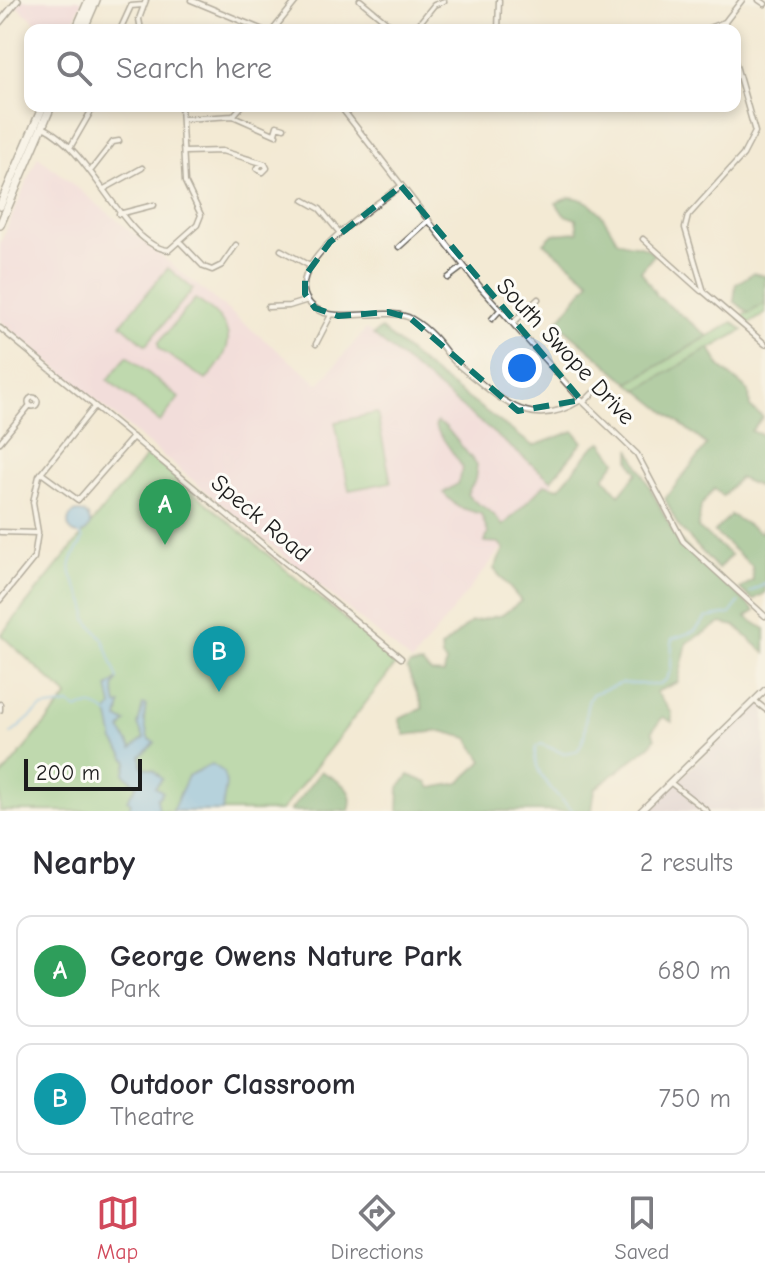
<!DOCTYPE html>
<style>
body{margin:0;font-family:"Comic Neue",sans-serif;background:#f7f7f7;color:#2b2b33}
.scale{position:absolute;left:24px;bottom:20px;width:118px;box-sizing:border-box;padding-left:8px;border:4px solid #1c1c1c;border-top:0;font-size:22px;line-height:28px;white-space:nowrap;color:#1c1c1c;-webkit-text-stroke:6px #fdfcf7;paint-order:stroke}
.you{position:absolute;left:522px;top:368px;width:28px;height:28px;margin:-20px;border:6px solid #fff;border-radius:50%;background:#1a73e8;box-shadow:0 0 0 12px #1a73e833}
.badge{display:grid;place-items:center;width:52px;height:52px;border-radius:50%;background:#d1495b;color:#fff;font-size:26px;font-weight:700}
.pin{position:absolute;translate:-50% -66px;filter:drop-shadow(0 2px 4px #0008)}
.pin::after{content:'';position:absolute;top:42px;width:28px;height:24px;background:inherit;clip-path:polygon(0 0,100% 0,50% 100%)}
.list{margin:0;padding:0;list-style:none}
h2{display:flex;justify-content:space-between;align-items:center;height:104px;margin:0;padding:0 32px;font-size:34px}
h2 small{font-size:26px;font-weight:400;color:#7c7c81}
.list li{display:grid;grid-template-columns:52px 1fr auto;gap:24px;align-items:center;box-sizing:border-box;height:112px;margin:0 16px 16px;padding:0 16px;border:2px solid #e1e1e2;border-radius:16px}
.list b{display:block;font-size:30px;white-space:nowrap}
.list p{margin:0;font-size:26px;white-space:nowrap;color:#7c7c81}
.list em{font-size:26px;font-style:normal;color:#7c7c81}
.icon{flex:none;width:44px;height:44px;fill:none;stroke:currentColor;stroke-width:2;stroke-linecap:round;stroke-linejoin:round}
.map{position:relative;flex:none;width:765px;height:811px;overflow:hidden}
.search{position:absolute;background:#fff;box-shadow:0 4px 12px #0003;left:24px;right:24px;top:24px;height:88px;display:flex;align-items:center;gap:20px;box-sizing:border-box;padding:0 28px;border-radius:16px;color:#7c7c81;font-size:30px}
.sheet{height:360px;background:#fff}
nav{display:flex;justify-content:space-around;align-items:center;box-sizing:border-box;height:112px;border-top:2px solid #e1e1e2;background:#fff;font-size:22px;color:#7c7c81}
nav a{display:grid;justify-items:center;gap:4px}
nav .on{color:#d1495b}
.map>svg:first-child{display:block}
</style>
<div class="map">
<svg width="765" height="811" viewBox="0 0 765 811">
<rect width="100%" height="100%" fill="#fdfcf7"/>
<filter id="ink" filterUnits="userSpaceOnUse"><feTurbulence type="fractalNoise" baseFrequency=".0125" numOctaves="2"/><feDisplacementMap in="SourceGraphic" scale="16" xChannelSelector="R" yChannelSelector="G"/><feConvolveMatrix kernelMatrix="1 2 1 2 8 2 1 2 1" color-interpolation-filters="sRGB"/></filter>
<filter id="wash" filterUnits="userSpaceOnUse"><feTurbulence type="fractalNoise" baseFrequency=".006" numOctaves="4" result="noise"/><feDisplacementMap in="SourceGraphic" scale="32" xChannelSelector="R" yChannelSelector="G"/><feGaussianBlur stdDeviation="1.8" result="paint"/><feColorMatrix in="noise" values="0 0 0 0 0 0 0 0 0 0 0 0 0 0 0 0 0 1.4 0 .05"/><feComposite in="paint" operator="in"/></filter>
<g filter="url(#wash)">
<rect width="100%" height="100%" fill="#f3ead4"/>
<path fill="#f2cfe2" d="M21,0H83L70,30H46L16,6Z
M38,156L319,384L366,329L554,482L412,662L0,321V244Z"/>
<path fill="#cfbdd0" d="M765,697V811H645Z"/>
<path fill="#80c580" stroke="#4e704e" stroke-width="2" d="M168,268L193,289L146,345L121,324Z
M195,299C235,323 239,345 206,380L159,349L158,343Z
M765,303V314L747,325L739,318Z
M733,322L743,330L638,390L629,383Z
M127,356L179,398L160,422L108,380Z
M377,413L391,482L349,490L335,422Z
M148,454L397,663L281,811H0V778L68,696L1,635Z"/>
<path fill="#68aa6e" stroke="#426345" stroke-width="2" d="M570,197C596,199 605,219 617,240C631,248 643,241 654,255L641,271L657,296L708,336L629,383L557,322L590,281L544,243L553,234L578,232L576,219L564,215L556,203Z
M753,273L765,276V303L749,313L734,301L736,284Z
M381,329L436,375L533,446L574,431L583,442L551,480L373,335Z
M710,348L720,367L749,391L750,407L763,417L751,431L765,436V496L762,488L739,478L723,496L714,489L701,506L698,528L731,555L718,569L678,526L665,499L707,445L638,390Z
M437,422L446,427L477,465L475,480L467,494C474,505 491,506 503,526L545,484L559,488L594,446L602,442L616,461L604,477L619,495L637,473L630,460V449L675,536L755,611L746,617L765,629V653L735,626L721,623L687,643L678,682L656,692L672,713V722L663,717L652,731L655,738L651,745L595,789L592,811H398L399,788L409,775L428,783L431,788L459,783L483,761L468,738L441,731L405,735L399,719L423,708L407,669L410,665L422,664L432,673L444,674L446,662L442,658L441,648L471,622L502,615L521,601L494,569L504,549L499,543L485,542L488,533L481,514L458,507L443,493L457,484L463,468L435,427Z
M731,515L761,533L765,525V593L753,600L740,589L753,580L752,566L714,532Z
M321,771C338,781 357,788 349,811H290Z"/>
<path fill="#6eb6e6" stroke="#456981" stroke-width="2" d="M68 523a11 11 0 1 1 22 0a11 11 0 1 1-22 0Z
M118,679L114,688L117,705L121,704L118,719L126,722L121,730L132,749L144,738L138,725L143,704L146,705L144,719L148,738L155,743L141,756L142,767L154,770L162,779L155,787L163,792L157,799L159,811H128L131,803L127,800L137,785L124,774L128,762L114,741L108,712L112,707L108,687Z
M212,764L224,772L226,784L222,811H172L188,776Z"/>
<g fill="none" stroke-linecap="round" stroke-linejoin="round">
<path stroke="#6eb6e6" stroke-width="2" d="M79,532L83,539C80,547 73,554 71,563C66,581 91,598 86,619L103,639L118,679
M750,592L765,584
M11,734L41,708L69,704L77,709C90,702 97,706 109,714
M573,811C558,796 529,772 536,747L541,744L563,753L577,751C592,733 580,712 592,694L622,683L658,685L666,680L671,670L672,639L695,631L706,618L730,614L739,602"/>
</g>
</g>
<g filter="url(#ink)">
<g fill="none" stroke-linecap="round" stroke-linejoin="round">
<defs>
<path id="minor" d="M191,0L263,30
M360,0L396,30
M759,0L765,4
M120,30L131,6L143,5
M141,30L139,19L146,0
M273,30L297,0
M414,30L434,5L444,1
M498,30L499,0
M703,30L725,22
M725,30V22L742,0
M735,62L755,132L743,155L688,216L685,228L704,292L765,344
M340,106L481,288L581,400L637,454L683,541L765,616
M233,116L242,106
M183,119L233,116L276,135
M43,127C92,150 125,247 169,250L197,225L201,215L185,182L181,106
M275,133L277,126L284,128
M71,146L94,106
M185,152L222,151L265,164L267,168L263,172
M261,163L257,169L263,172
M92,169L113,142L119,141
M401,186C376,205 292,258 305,295C319,333 384,303 412,319C429,329 439,342 450,357C458,366 469,374 478,381C512,409 538,427 581,400
M104,189L142,168
M304,200L320,209L339,232
M119,214L154,205
M643,239L701,291
M181,243L204,267L212,270L222,265L236,245
M399,247L429,220
M281,250L310,266
M448,278L464,266
M268,307L289,306L308,300
M492,319L500,310
M513,323L538,299
M0,328L401,658
M316,344L331,315
M28.5 402a4.5 4.5 0 1 1 9 0a4.5 4.5 0 1 1-9 0Z
M584,402L593,393
M0,442L30,405
M41,473L78,500L133,437
M0,532L38,533
M0,600L34,558L38,532L33,502L39,476L95,406
M755,701L765,709
M0,704V710
M671,783L707,811"/>
<path id="tertiary" d="M0,22L18,0"/>
<path id="secondary" d="M641,811L765,690"/>
<path id="primary" d="M76,30L89,0
M83,30L96,0
M0,206L43,106
M0,225L51,106"/>
</defs>
<use href="#minor" stroke="#67645c" stroke-width="7"/>
<use href="#tertiary" stroke="#67645c" stroke-width="8"/>
<use href="#secondary" stroke="#67645c" stroke-width="8"/>
<use href="#primary" stroke="#67645c" stroke-width="10"/>
<use href="#minor" stroke="#fff" stroke-width="4"/>
<use href="#tertiary" stroke="#fff" stroke-width="5"/>
<use href="#secondary" stroke="#fff" stroke-width="5"/>
<use href="#primary" stroke="#fff" stroke-width="7"/>
</g>
</g>
<path d="M0 0H765V811H0ZM401,186L581,400L518,411L410,318L388,312L338,316L315,308L305,294V276L330,242Z" fill="#f3ead4" fill-opacity=".55" fill-rule="evenodd"/>
<path fill="none" stroke="#0f766e" stroke-width="6" stroke-dasharray="16 10" stroke-linejoin="round" d="M401,186L581,400L518,411L410,318L388,312L338,316L315,308L305,294V276L330,242Z"/>
<g text-anchor="middle" stroke-width="6" stroke-linejoin="round" paint-order="stroke">
<g font-size="24" fill="#1c1c1c" stroke="#fdfcf7">
<text transform="translate(566 351) rotate(47)" y="8">South Swope Drive</text>
<text transform="translate(261 518) rotate(40)" y="8">Speck Road</text>
</g>
</g>
</svg>
<div class="scale">200 m</div>
<div class="you"></div>
<div class="pin badge" style="left:165px;top:545px;background:#2e9e5b">A</div>
<div class="pin badge" style="left:219px;top:692px;background:#0f9aa8">B</div>
<div class="search"><svg class="icon" aria-label="search" viewBox="0 0 24 24"><circle cx="10" cy="10" r="6"/><path d="M15 15l6 6"/></svg>Search here</div>
</div>
<section class="sheet">
<h2>Nearby<small>2 results</small></h2>
<ul class="list">
<li><span class="badge" style="background:#2e9e5b">A</span><div><b>George Owens Nature Park</b><p>Park</p></div><em>680 m</em></li>
<li><span class="badge" style="background:#0f9aa8">B</span><div><b>Outdoor Classroom</b><p>Theatre</p></div><em>750 m</em></li>
</ul>
</section>
<nav>
<a class="on"><svg class="icon" aria-label="map" viewBox="0 0 24 24"><path d="M3 6l6-2 6 2 6-2v14l-6 2-6-2-6 2zM9 4v14M15 6v14"/></svg>Map</a>
<a><svg class="icon" aria-label="directions" viewBox="0 0 24 24"><path d="M12 3l9 9-9 9-9-9zM9 14v-3h6M13 9l2 2-2 2"/></svg>Directions</a>
<a><svg class="icon" aria-label="saved" viewBox="0 0 24 24"><path d="M7 4h10v16l-5-4-5 4z"/></svg>Saved</a>
</nav>
